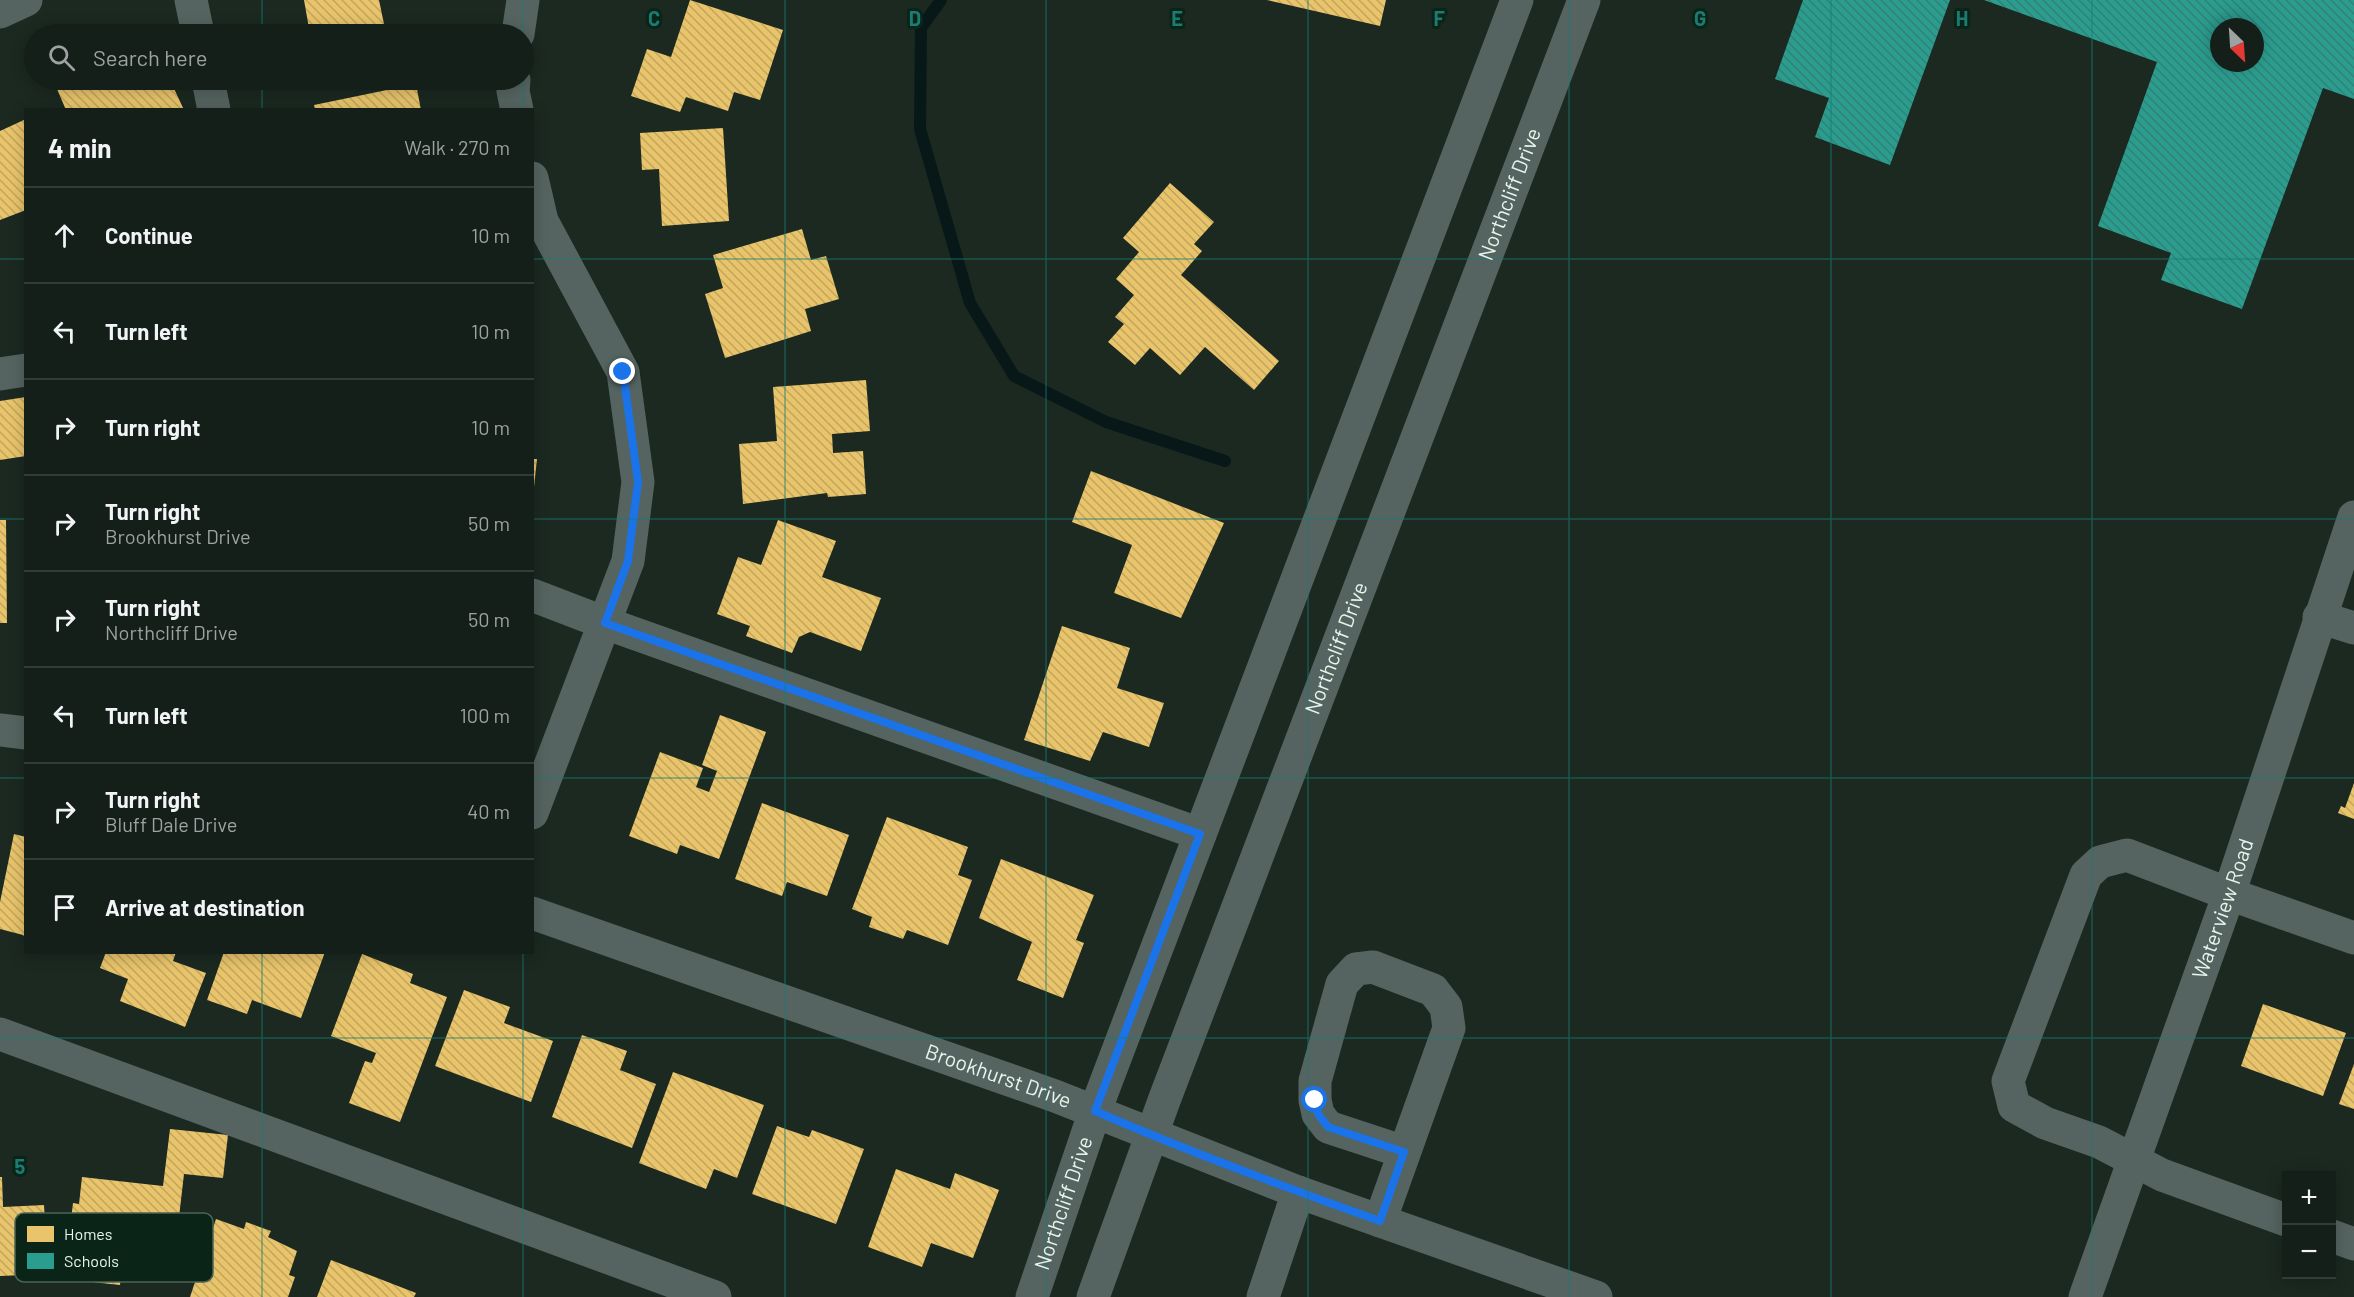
<!DOCTYPE html>
<meta charset="utf-8">
<style>
body{margin:0;font-family:Barlow,sans-serif;background:#212c26;color:#f1f3f6}
.controls{position:absolute;right:18px;bottom:18px;display:grid;overflow:hidden;border-radius:0px;box-shadow:0 3px 15px #0003}
.controls button{width:54px;height:54px;display:grid;place-items:center;padding:0;border:0;border-bottom:2px solid #333d38;background:#141f19;color:#f1f3f6;font:30px sans-serif}
.compass{position:absolute;left:2210px;top:18px;width:54px;height:54px;border-radius:50%;background:#141f19;box-shadow:0 3px 15px #0003;rotate:155deg}
.stop{position:absolute;width:18px;height:18px;margin:-14px;border:4px solid #1a73e8;border-radius:50%;background:#fff}
.stop.end{background:#1a73e8;border-color:#fff;box-shadow:0 2px 6px #0008}
.list{margin:0;padding:0;list-style:none}
h2{display:flex;justify-content:space-between;align-items:center;height:78px;margin:0;padding:0 24px;font-size:26px}
h2 small{font-size:20px;font-weight:400;color:#9da2a2}
.list li{display:grid;grid-template-columns:39px 1fr auto;gap:18px;align-items:center;box-sizing:border-box;height:96px;padding:0 24px;border-top:2px solid #333d38}
.list b{display:block;font-size:22px;white-space:nowrap}
.list p{margin:0;font-size:20px;white-space:nowrap;color:#9da2a2}
.list em{font-size:20px;font-style:normal;color:#9da2a2}
.icon{flex:none;width:33px;height:33px;fill:none;stroke:currentColor;stroke-width:2;stroke-linecap:round;stroke-linejoin:round}
.map{position:relative;flex:none;width:2354px;height:1297px;overflow:hidden}
.search{position:absolute;background:#141f19;box-shadow:0 3px 15px #0003;left:24px;top:24px;width:510px;height:66px;display:flex;align-items:center;gap:15px;box-sizing:border-box;padding:0 21px;border-radius:33px;color:#9da2a2;font-size:22px}
.panel{position:absolute;background:#141f19;box-shadow:0 3px 15px #0003;left:24px;top:108px;width:510px;height:846px;border-radius:0px}
.map>svg:first-child{display:block}
</style>
<div class="map">
<svg width="2354" height="1297" viewBox="0 0 2354 1297">
<defs>
<pattern id="homes-back-hatch" width="6" height="6" patternUnits="userSpaceOnUse" patternTransform="scale(1.5)"><rect width="6" height="6" fill="#e9c46a"/><path d="M-1 5l2 2M0 0l6 6M5-1l2 2" fill="none" stroke="#c0a661"/></pattern>
<pattern id="schools-back-hatch" width="6" height="6" patternUnits="userSpaceOnUse" patternTransform="scale(1.5)"><rect width="6" height="6" fill="#2a9d8f"/><path d="M-1 5l2 2M0 0l6 6M5-1l2 2" fill="none" stroke="#338076"/></pattern>
</defs>
<rect width="100%" height="100%" fill="#1b2921"/>
<path fill="url(#homes-back-hatch)" d="M304,0H379L384,24L394,33L408,30L409,34H310Z
M690,0L783,30L760,100L734,92L728,111L686,97L680,112L631,96L647,49L671,57Z
M1267,0H1386L1380,26Z
M77,80H170L184,110H66L57,89Z
M416,84L421,110H315L314,105Z
M26,119V210L0,220V131Z
M723,128L729,221L662,226L659,169L642,170L640,133Z
M1170,183L1214,222L1194,244L1202,251L1181,275L1279,361L1254,390L1205,347L1180,375L1150,348L1135,365L1108,342L1124,324L1115,317L1134,295L1116,279L1139,252L1123,238Z
M802,229L811,260L826,256L839,299L805,309L811,331L725,358L705,294L723,288L713,255Z
M866,380L870,431L832,434L833,453L863,451L866,494L828,497L827,493L743,504L739,444L777,441L773,387Z
M26,397V456L0,460V401Z
M532,459H537L534,487H532Z
M1091,471L1224,523L1181,618L1114,593L1132,545L1072,522Z
M0,520H6L7,623H0Z
M778,520L836,541L822,577L881,598L861,651L810,632L799,637L792,653L746,636L750,626L717,614L738,557L761,565Z
M1062,626L1130,648L1117,688L1164,703L1149,747L1103,732L1090,761L1024,740Z
M720,715L766,732L719,859L680,845L677,854L629,836L660,752L703,768L696,787L709,792L717,771L702,765Z
M2354,783V819L2338,813L2341,806L2345,808Z
M762,803L849,835L827,896L787,882L782,896L735,879Z
M887,817L968,847L958,875L972,880L948,945L907,930L903,939L869,927L872,917L852,909Z
M14,834L26,837V938L23,935L0,929V902Z
M1001,859L1094,895L1076,940L1084,943L1063,998L1017,980L1032,942L979,918Z
M106,952H176L173,961L206,973L185,1027L120,1001L128,979L100,968Z
M224,952H325L301,1018L252,1000L247,1014L207,1000Z
M362,954L413,974L410,983L447,997L400,1122L349,1103L365,1061L372,1063L376,1053L331,1036Z
M464,990L510,1007L504,1023L553,1041L531,1102L435,1066Z
M2263,1004L2346,1033L2323,1096L2241,1066Z
M582,1035L627,1051L620,1070L656,1084L632,1148L552,1117Z
M2354,1064V1109L2339,1104Z
M673,1072L764,1105L737,1178L714,1169L706,1189L639,1163Z
M777,1126L809,1137L812,1130L864,1149L836,1224L752,1194Z
M170,1129L228,1135L223,1178L184,1174L174,1260L123,1255L120,1285L64,1279L73,1203L79,1204L82,1177L163,1186Z
M896,1169L950,1189L955,1173L999,1190L973,1258L931,1243L922,1267L868,1247Z
M0,1177H2L3,1207L44,1205L48,1274L0,1276Z
M216,1219L244,1229L246,1222L271,1231L268,1237L297,1251L289,1275L295,1277L288,1297H190Z
M331,1260L416,1293L414,1297H317Z"/>
<path fill="url(#schools-back-hatch)" fill-rule="evenodd" d="M1803,0H1950L1890,165L1815,137L1829,98L1775,79Z
M1984,0H2354V99L2323,88L2242,309L2161,280L2171,253L2098,226L2157,62ZM2219,27H2255V63H2219Z"/>
<g fill="none" stroke-linecap="round" stroke-linejoin="round">
<path stroke="#081819" stroke-width="12" d="M941,0L921,28L920,129L970,303L1014,376L1106,422L1225,461"/>
<g stroke="#556460" stroke-width="33">
<path d="M191,0L198,34"/>
<path d="M0,12L26,0"/>
<path d="M518,34L523,0"/>
<path d="M208,80L214,110"/>
<path d="M514,80L513,91L517,110"/>
<path d="M532,178L542,221L623,372L638,482L628,561L532,813"/>
<path d="M0,374L26,370"/>
<path d="M532,595L605,623L1200,834"/>
<path d="M2319,617L2354,628"/>
<path d="M0,730L26,733"/>
<path id="s1" d="M532,913L1055,1096L1298,1192L1596,1297"/>
<path d="M0,1034L715,1297"/>
<path d="M2286,1220L2162,1175L2099,1142L2045,1123L2014,1106L2008,1081L2086,875L2100,862L2127,855L2229,894L2354,938"/>
<path d="M1380,1221L1449,1028L1446,1007L1433,990L1373,967L1356,969L1342,984L1315,1081V1100L1318,1114L1328,1127L1404,1152"/>
<path d="M2332,1236L2354,1244"/>
<path id="s2" d="M1032,1297L1095,1111L1517,0"/>
<path id="s3" d="M1093,1297L1165,1098L1584,0"/>
<path d="M1263,1297L1298,1192"/>
<path id="s4" d="M2085,1297L2229,894L2354,517"/>
</g>
</g>
<g fill="none" stroke-linecap="round" stroke-linejoin="round">
<path stroke="#1a73e8" stroke-width="8" d="M623,372L638,482L628,561L605,623L1200,834L1095,1111C1189,1152 1284,1187 1380,1221L1404,1152L1328,1127L1318,1114L1315,1100"/>
</g>
<path fill="none" stroke="#1a7c74" stroke-width="1.5" stroke-opacity="0.55" d="M262,0V34M523,0V34M785,0V1297M1046,0V1297M1308,0V1297M1569,0V1297M1831,0V1297M2092,0V1297M262,80V110M523,80V110M0,259H26M532,259H2354M0,519H26M532,519H2354M0,778H26M532,778H2354M262,952V1297M523,952V1297M0,1038H2354"/>
<g text-anchor="middle" stroke-width="6" stroke-linejoin="round" paint-order="stroke">
<g font-size="21" fill="#e6f6ec" stroke="#0a2517">
<text dy="7" stroke="none"><textPath href="#s3" startOffset="1179">Northcliff Drive</textPath></text>
<text dy="7" stroke="none"><textPath href="#s3" startOffset="693">Northcliff Drive</textPath></text>
<text dy="7" stroke="none"><textPath href="#s4" startOffset="412">Waterview Road</textPath></text>
<text dy="7" stroke="none"><textPath href="#s1" startOffset="494">Brookhurst Drive</textPath></text>
<text dy="7" stroke="none"><textPath href="#s2" startOffset="99">Northcliff Drive</textPath></text>
</g>
</g>
<rect x="15" y="1213" width="198" height="69" rx="9" fill="#0a2517" stroke="#4c6457" stroke-width="1.5"/>
<rect x="27" y="1226" width="27" height="16" fill="#e9c46a"/>
<rect x="27" y="1253" width="27" height="16" fill="#2a9d8f"/>
<g font-size="16" fill="#e6f6ec">
<text x="64" y="1240">Homes</text>
<text x="64" y="1267">Schools</text>
</g>
<g font-size="20" text-anchor="middle" font-weight="bold" fill="#1a7c74" stroke="#0a2517" stroke-width="6" stroke-linejoin="round" paint-order="stroke">
<text x="654" y="26">C</text>
<text x="915" y="26">D</text>
<text x="1177" y="26">E</text>
<text x="1439" y="26">F</text>
<text x="1700" y="26">G</text>
<text x="1962" y="26">H</text>
<text x="20" y="1174">5</text>
</g>
</svg>
<div class="controls">
<button>+</button>
<button>−</button>
</div>
<svg class="compass" viewBox="-18 -18 36 36"><path d="M0-13l5 13h-10z" fill="#e53935"/><path d="M0 13l5-13h-10z" fill="#9da2a2"/></svg>
<div class="stop" style="left:1315px;top:1100px"></div>
<div class="stop end" style="left:623px;top:372px"></div>
<div class="search"><svg class="icon" aria-label="search" viewBox="0 0 24 24"><circle cx="10" cy="10" r="6"/><path d="M15 15l6 6"/></svg>Search here</div>
<section class="panel">
<h2>4 min<small>Walk · 270 m</small></h2>
<ul class="list">
<li><svg class="icon" aria-label="ahead" viewBox="0 0 24 24"><path d="M12 20V5M6 11l6-6 6 6"/></svg><div><b>Continue</b></div><em>10 m</em></li>
<li><svg class="icon" aria-label="left" viewBox="0 0 24 24"><path d="M17 20v-9H6M10 6l-5 5 5 5"/></svg><div><b>Turn left</b></div><em>10 m</em></li>
<li><svg class="icon" aria-label="right" viewBox="0 0 24 24"><path d="M7 20v-9h11M14 6l5 5-5 5"/></svg><div><b>Turn right</b></div><em>10 m</em></li>
<li><svg class="icon" aria-label="right" viewBox="0 0 24 24"><path d="M7 20v-9h11M14 6l5 5-5 5"/></svg><div><b>Turn right</b><p>Brookhurst Drive</p></div><em>50 m</em></li>
<li><svg class="icon" aria-label="right" viewBox="0 0 24 24"><path d="M7 20v-9h11M14 6l5 5-5 5"/></svg><div><b>Turn right</b><p>Northcliff Drive</p></div><em>50 m</em></li>
<li><svg class="icon" aria-label="left" viewBox="0 0 24 24"><path d="M17 20v-9H6M10 6l-5 5 5 5"/></svg><div><b>Turn left</b></div><em>100 m</em></li>
<li><svg class="icon" aria-label="right" viewBox="0 0 24 24"><path d="M7 20v-9h11M14 6l5 5-5 5"/></svg><div><b>Turn right</b><p>Bluff Dale Drive</p></div><em>40 m</em></li>
<li><svg class="icon" aria-label="arrive" viewBox="0 0 24 24"><path d="M6 21V4h12l-3 4 3 4H6"/></svg><div><b>Arrive at destination</b></div></li>
</ul>
</section>
</div>
